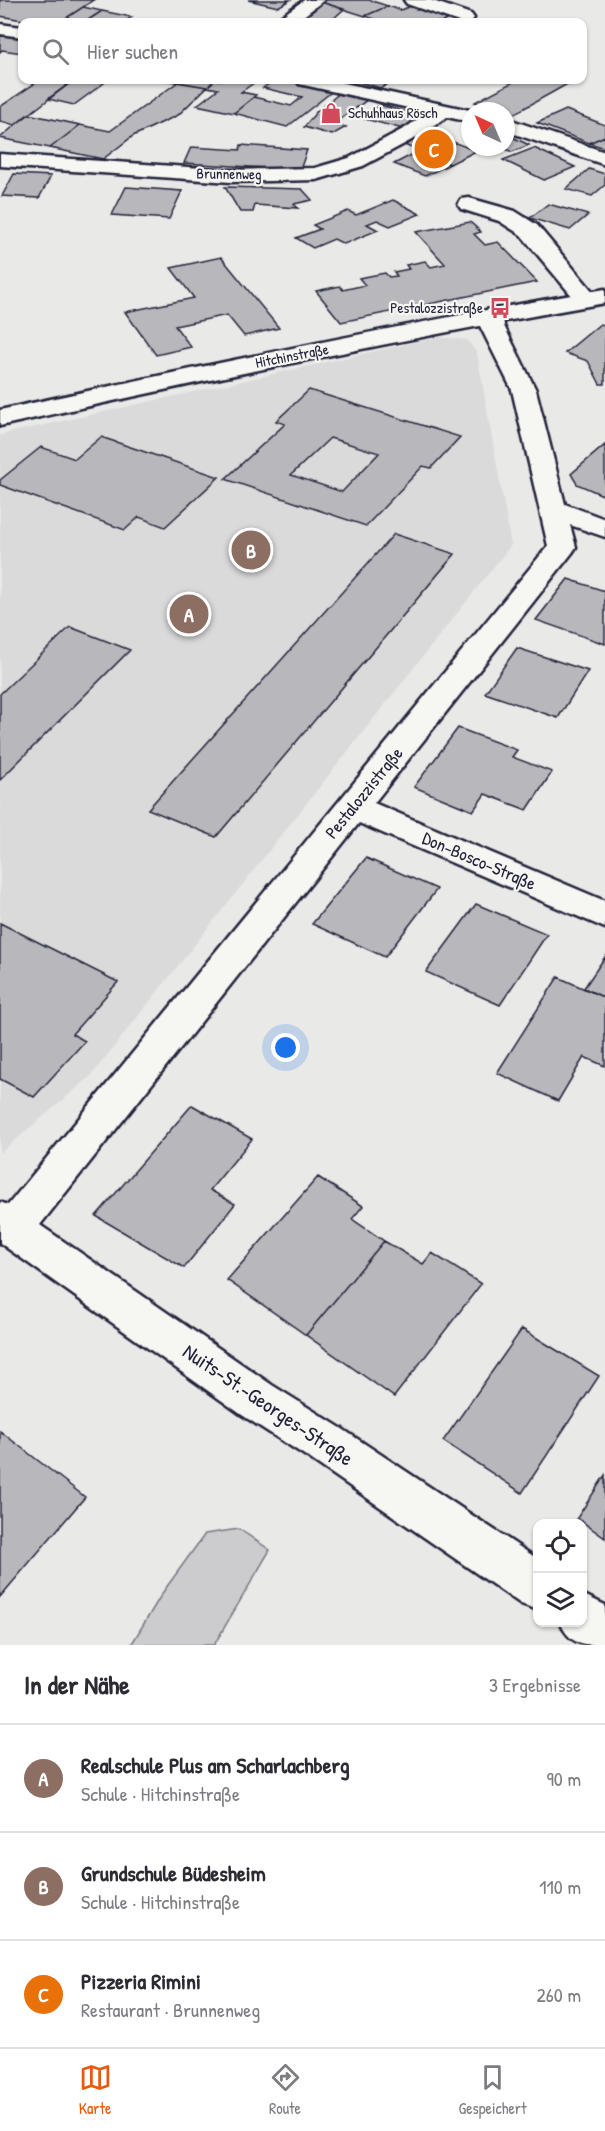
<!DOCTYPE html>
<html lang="de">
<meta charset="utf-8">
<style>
body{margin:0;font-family:"Patrick Hand",sans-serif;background:#f2f2f3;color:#2b2b33}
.controls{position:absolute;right:18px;bottom:18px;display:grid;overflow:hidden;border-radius:12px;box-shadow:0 2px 4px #0004}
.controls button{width:54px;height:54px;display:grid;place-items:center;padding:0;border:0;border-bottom:2px solid #e1e1e2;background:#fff;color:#2b2b33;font:30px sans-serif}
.compass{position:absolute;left:461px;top:102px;width:54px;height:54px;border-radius:50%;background:#fff;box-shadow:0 2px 4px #0004;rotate:316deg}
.you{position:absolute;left:286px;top:1048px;width:21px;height:21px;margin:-15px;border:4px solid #fff;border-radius:50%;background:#1a73e8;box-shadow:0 0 0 9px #1a73e833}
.badge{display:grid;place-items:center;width:39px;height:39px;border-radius:50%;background:#ea580c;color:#fff;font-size:20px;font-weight:700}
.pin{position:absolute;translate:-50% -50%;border:3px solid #fff;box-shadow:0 2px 6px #0006}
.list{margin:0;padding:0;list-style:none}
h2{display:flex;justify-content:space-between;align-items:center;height:78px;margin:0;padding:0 24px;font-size:26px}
h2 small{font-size:20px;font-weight:400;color:#7c7c81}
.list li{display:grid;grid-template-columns:39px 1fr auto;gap:18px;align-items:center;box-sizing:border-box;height:108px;padding:0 24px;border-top:2px solid #e1e1e2}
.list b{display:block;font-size:22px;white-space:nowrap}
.list p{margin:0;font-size:20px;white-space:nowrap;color:#7c7c81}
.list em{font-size:20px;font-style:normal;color:#7c7c81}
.icon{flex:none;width:33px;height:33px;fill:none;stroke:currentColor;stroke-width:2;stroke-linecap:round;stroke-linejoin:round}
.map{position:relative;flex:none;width:605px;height:1645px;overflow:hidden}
.search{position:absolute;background:#fff;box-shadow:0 2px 4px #0004;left:18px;right:18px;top:18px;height:66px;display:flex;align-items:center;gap:15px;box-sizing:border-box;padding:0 21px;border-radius:12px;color:#7c7c81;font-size:22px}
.sheet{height:402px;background:#fff}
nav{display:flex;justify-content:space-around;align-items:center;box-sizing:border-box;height:84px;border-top:2px solid #e1e1e2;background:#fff;font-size:16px;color:#7c7c81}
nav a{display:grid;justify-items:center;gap:3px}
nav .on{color:#ea580c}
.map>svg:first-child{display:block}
</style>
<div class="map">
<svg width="605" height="1645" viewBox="0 0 605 1645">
<rect width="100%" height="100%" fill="#e9e9e7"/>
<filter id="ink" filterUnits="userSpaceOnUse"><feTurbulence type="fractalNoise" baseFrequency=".0167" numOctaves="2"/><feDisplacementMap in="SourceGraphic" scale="12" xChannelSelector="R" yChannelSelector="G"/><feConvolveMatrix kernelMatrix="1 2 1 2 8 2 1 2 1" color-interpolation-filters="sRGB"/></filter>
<g filter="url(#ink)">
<path fill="#dadada" d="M438,337L467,340L477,353L511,545L90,1077L0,1153V435Z"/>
<path fill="#ccccce" stroke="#777784" stroke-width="1.5" d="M239,1529L270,1550L214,1645H131L163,1592L205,1534Z"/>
<path fill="#b8b8bc" stroke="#22223b" stroke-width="1.5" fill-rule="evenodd" d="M0,0H94L60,22H34L0,16Z
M248,0H290L278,7Z
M325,0H369L388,6L365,16L321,2Z
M321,2L344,9L333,19L338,20L334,22H295Z
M416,4L454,17L442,22H384L365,16L388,6L401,10Z
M83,7L102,11L85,22H60Z
M102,11L132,17L124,22H85Z
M0,36L22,37V53L2,50L0,52Z
M40,80H74L15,125L0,121V107Z
M74,80H108L74,105L48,99Z
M164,80H215L207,87Z
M215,80H258L241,92L256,95L234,113L197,105L218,89L207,87Z
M275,80H286L334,90L287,127L234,113L254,97L291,106L302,97L263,88Z
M351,80H396L381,88Z
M517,80H563L571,82L512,115L475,102Z
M178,82L207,87L178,115L133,136L103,159L50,148L80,125L110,131Z
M340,93L367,100L334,124L346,127L332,135L304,127L317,111Z
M380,105L422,116L403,129L361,118Z
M566,110L605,125V136L589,143L537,123Z
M28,114L80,125L50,148L0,138Z
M423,130L476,151L450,164L397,142Z
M506,134L529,145L512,152L501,147H506Z
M605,136V148L589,143Z
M241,145L307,150L300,170L184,163L191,147L240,150Z
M534,148L575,167L544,180L503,160Z
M419,151L450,164L425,176L394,164Z
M589,169L605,174V185L592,196L566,189Z
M14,174L51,176L39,198L2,196Z
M126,187L182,191L169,219L112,215Z
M225,187L302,189L312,200L294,204L298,208L255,205L253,212H240Z
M393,200L420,214L390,226L377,220L367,224L378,230L344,244L334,239L313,248L296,238L320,229L313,225L348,211L356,215Z
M548,204L588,215L570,230L530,218Z
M470,222L481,232L474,234L485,245L498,242L537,282L341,322L316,291L340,286L343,290L365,285L359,278L385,273L389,277L397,276L394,272L409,269L406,265L425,261L431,267L445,264L416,232Z
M221,257L279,328L244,336L227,315L175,326L191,347L156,355L125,312L194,298L171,268Z
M600,324L605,325V384H600L588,361L565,353Z
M309,390L460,437L431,468L423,466L366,526L225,479L285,424L276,421ZM330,438L379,453L342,492L291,475Z
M101,437L219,477L165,527L139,517L125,530L0,485V480L41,447L75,459Z
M605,445V496L577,484L571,474Z
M394,534L455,554L216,837L148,809Z
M568,579L605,591V644L536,620Z
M70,627L130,650L0,780V694Z
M517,648L588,671L558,718L485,693Z
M458,728L517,750L512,757L552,772L527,810L485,794L473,811L414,787Z
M366,858L437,889L385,957L312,924Z
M476,904L547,934L500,1005L426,972Z
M0,923L118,982L72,1034L85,1041L34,1097L0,1079Z
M605,957V998L584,988Z
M558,977L605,998V1066L584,1057L558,1101L497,1073Z
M192,1105L252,1139L210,1190L235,1204L184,1268L96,1216Z
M318,1177L363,1206L352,1219L384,1241L306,1335L227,1280Z
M384,1241L423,1264L432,1253L481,1284L394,1397L306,1335Z
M522,1329L599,1376L522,1493L443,1441Z
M0,1431L85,1497L0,1597Z
M605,1475V1538L577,1518Z"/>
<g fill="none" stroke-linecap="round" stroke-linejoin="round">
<defs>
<path id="minor" d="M304,0H324L296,22H276L279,18Z
M404,0H430L471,14L474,18L471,22H459L407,4Z
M0,24L22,27V37L0,34Z
M297,80H330L474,111H470V122L447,117L421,135L363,166L316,180L231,182L0,166V154L231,170L315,168L349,158L407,127L427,112L299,84Z
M506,118L605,152V165L506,131Z
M469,198L515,211L537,225L594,293L598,298L594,303L586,305L578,303L521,235L499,221L461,209L458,204L461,199Z
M491,309L499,311L503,316L504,326L536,390L565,504L605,519V537L570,525L576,547L572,553L374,803L605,901V928L359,823L40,1225L272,1385L341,1428L538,1559V1610L521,1604L309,1458L242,1415L0,1243V1202L8,1205L548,546L512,390L480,326L479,316L483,311Z
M582,1594L605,1605V1645C582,1645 570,1645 560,1622H582Z"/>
<path id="major" d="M605,289V303C402,339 201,381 0,426V410C201,366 402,324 605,289Z"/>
</defs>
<use href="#minor" stroke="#22223b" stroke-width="5"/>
<use href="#major" stroke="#22223b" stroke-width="5"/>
<use href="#minor" fill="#f6f6f2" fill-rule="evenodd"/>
<use href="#major" fill="#f6f6f2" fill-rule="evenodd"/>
</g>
</g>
<defs>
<symbol id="shop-bare" viewBox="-9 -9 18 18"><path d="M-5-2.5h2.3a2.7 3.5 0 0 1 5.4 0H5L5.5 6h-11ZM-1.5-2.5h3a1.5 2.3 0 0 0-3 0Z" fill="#d1495b" stroke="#f6f6f2" stroke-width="2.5" paint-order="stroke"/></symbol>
<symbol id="bus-bare" viewBox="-9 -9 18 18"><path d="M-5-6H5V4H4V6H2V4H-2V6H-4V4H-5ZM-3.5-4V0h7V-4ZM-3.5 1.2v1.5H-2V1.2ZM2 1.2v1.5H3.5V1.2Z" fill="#d1495b" stroke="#f6f6f2" stroke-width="2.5" paint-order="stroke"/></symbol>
</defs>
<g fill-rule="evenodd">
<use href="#shop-bare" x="316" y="98" width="30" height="30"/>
<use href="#bus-bare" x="485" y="293" width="30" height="30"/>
</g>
<g text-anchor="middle" stroke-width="4.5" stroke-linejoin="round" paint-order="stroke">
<g font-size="15" fill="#22223b" stroke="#f6f6f2" text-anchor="start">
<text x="348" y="118">Schuhhaus Rösch</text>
<text x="483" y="313" text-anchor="end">Pestalozzistraße</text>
</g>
<g font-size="15" fill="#22223b" stroke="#f6f6f2">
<text transform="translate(229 174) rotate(1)" y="5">Brunnenweg</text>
<text transform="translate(292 356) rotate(-11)" y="5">Hitchinstraße</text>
</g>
<g font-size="18" fill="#22223b" stroke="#f6f6f2">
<text transform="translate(364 793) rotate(-51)" y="6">Pestalozzistraße</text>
<text transform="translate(479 861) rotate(23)" y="6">Don-Bosco-Straße</text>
</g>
<g font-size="21" fill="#22223b" stroke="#f6f6f2">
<text transform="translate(268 1405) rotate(34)" y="7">Nuits-St.-Georges-Straße</text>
</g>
</g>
</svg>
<div class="controls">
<button><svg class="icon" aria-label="locate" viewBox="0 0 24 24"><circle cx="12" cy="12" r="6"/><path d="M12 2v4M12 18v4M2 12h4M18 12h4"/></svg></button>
<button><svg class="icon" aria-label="layers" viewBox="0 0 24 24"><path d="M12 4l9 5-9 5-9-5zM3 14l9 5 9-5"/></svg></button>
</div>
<svg class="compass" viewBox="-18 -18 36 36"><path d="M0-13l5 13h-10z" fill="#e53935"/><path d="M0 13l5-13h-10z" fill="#7c7c81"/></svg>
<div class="you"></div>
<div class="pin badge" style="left:189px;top:614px;background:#8d6e63">A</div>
<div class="pin badge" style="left:251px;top:550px;background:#8d6e63">B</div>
<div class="pin badge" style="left:434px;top:149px;background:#e8710a">C</div>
<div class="search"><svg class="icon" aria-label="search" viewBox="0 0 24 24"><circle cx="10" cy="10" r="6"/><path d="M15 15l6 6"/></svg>Hier suchen</div>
</div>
<section class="sheet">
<h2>In der Nähe<small>3 Ergebnisse</small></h2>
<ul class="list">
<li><span class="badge" style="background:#8d6e63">A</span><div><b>Realschule Plus am Scharlachberg</b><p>Schule · Hitchinstraße</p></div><em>90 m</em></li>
<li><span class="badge" style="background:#8d6e63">B</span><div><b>Grundschule Büdesheim</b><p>Schule · Hitchinstraße</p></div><em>110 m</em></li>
<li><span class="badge" style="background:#e8710a">C</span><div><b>Pizzeria Rimini</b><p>Restaurant · Brunnenweg</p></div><em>260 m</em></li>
</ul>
</section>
<nav>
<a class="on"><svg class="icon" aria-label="map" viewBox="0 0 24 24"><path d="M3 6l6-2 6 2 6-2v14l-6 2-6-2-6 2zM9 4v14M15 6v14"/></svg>Karte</a>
<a><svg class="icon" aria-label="directions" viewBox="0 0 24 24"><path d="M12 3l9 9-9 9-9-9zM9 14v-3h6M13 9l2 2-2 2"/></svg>Route</a>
<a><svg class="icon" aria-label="saved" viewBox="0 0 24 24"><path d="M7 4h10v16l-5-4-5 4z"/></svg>Gespeichert</a>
</nav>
